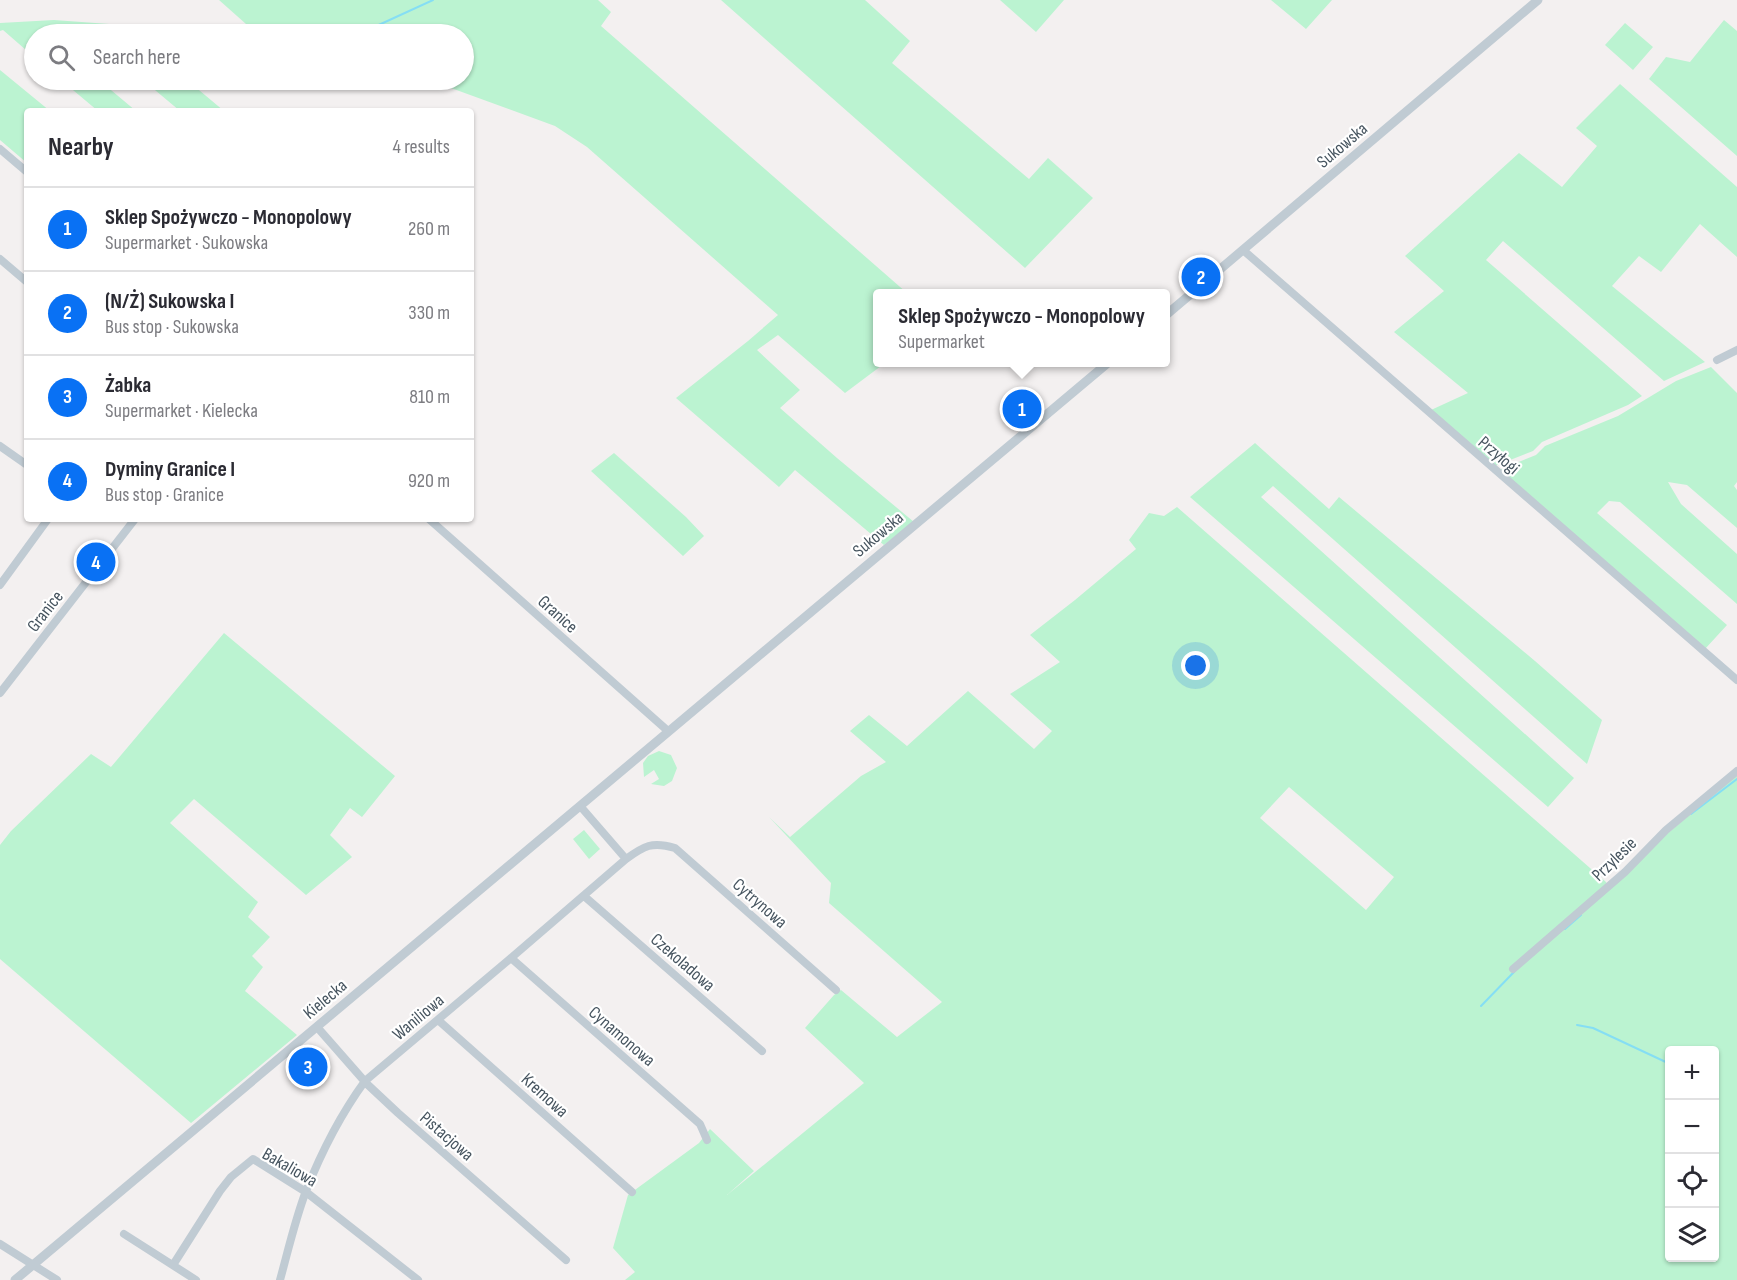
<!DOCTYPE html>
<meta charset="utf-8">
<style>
body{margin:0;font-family:"Sofia Sans Condensed",sans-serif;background:#f2f2f3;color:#2b2b33}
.controls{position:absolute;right:18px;bottom:18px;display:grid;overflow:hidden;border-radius:6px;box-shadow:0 2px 4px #0004}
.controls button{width:54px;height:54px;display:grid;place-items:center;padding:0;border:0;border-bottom:2px solid #e1e1e2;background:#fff;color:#2b2b33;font:30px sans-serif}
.you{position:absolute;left:1196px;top:666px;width:21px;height:21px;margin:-15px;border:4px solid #fff;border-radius:50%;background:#1a73e8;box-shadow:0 0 0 9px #1a73e833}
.badge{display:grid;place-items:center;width:39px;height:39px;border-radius:50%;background:#0971f4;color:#fff;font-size:20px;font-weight:700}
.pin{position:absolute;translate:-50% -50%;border:3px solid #fff;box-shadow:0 2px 6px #0006}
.popup{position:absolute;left:873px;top:289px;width:297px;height:78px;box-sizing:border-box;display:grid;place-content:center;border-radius:6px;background:#fff;filter:drop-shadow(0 2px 4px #0005);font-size:20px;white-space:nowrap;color:#7c7c81}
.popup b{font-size:22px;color:#2b2b33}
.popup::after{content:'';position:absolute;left:50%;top:100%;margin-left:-12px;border:12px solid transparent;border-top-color:#fff}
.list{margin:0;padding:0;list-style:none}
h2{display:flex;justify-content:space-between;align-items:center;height:78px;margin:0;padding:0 24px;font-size:26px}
h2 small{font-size:20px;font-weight:400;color:#7c7c81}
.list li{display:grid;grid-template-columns:39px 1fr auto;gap:18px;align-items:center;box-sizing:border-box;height:84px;padding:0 24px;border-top:2px solid #e1e1e2}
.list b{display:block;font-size:22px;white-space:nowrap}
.list p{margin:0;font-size:20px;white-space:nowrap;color:#7c7c81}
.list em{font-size:20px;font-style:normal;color:#7c7c81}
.icon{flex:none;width:33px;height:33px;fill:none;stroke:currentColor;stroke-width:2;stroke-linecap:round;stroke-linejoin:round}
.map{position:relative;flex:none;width:1737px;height:1280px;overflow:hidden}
.search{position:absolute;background:#fff;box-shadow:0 2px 4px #0004;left:24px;top:24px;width:450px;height:66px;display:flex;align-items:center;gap:15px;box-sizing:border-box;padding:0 21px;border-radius:33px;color:#7c7c81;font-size:22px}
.panel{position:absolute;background:#fff;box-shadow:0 2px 4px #0004;left:24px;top:108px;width:450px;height:414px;border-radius:6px}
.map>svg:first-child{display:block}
</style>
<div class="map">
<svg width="1737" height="1280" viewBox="0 0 1737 1280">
<rect width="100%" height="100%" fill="#f3f0f0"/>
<path fill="#bbf3d1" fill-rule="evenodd" d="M219,0H598L611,12L601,26L907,293L878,294V362L885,363L845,393L778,335L757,350L800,390L780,408L837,458L914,522L884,545L795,470L779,487L676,398L748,341L778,315L587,147L555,126L429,80H464V34H308L255,32Z
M721,0H865L910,41L892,63L1029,179L1048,158L1093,198L1025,268Z
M1000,0H1064L1036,32Z
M1271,0H1332L1306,29Z
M54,20L164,28H125L132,34L45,33L46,34H34V57L3,30L0,31V23Z
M1724,20L1737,31V156L1649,79L1666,57L1690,62Z
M1625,23L1653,47L1633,70L1605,45Z
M0,70L50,111H27V163L0,140Z
M61,80H99L136,111H98Z
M143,80H187L224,111H180Z
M1620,84L1737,187V257L1700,224L1661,272L1639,256L1612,286L1705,362L1664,381L1503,241L1486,260L1642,396L1628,405L1542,442L1533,451L1495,466L1431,410L1468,393L1394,332L1444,291L1405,256L1519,153L1562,187L1597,146L1576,128Z
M1711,367L1737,393V482L1734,486L1737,490V528L1687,485L1668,482L1681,504L1737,554V604L1620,502L1609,501L1597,513L1727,625L1705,649L1499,470L1536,455L1545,446L1618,416L1676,381Z
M1255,443L1329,509L1339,497L1535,661L1602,720L1587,764L1273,486L1261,497L1574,778L1548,807L1190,497Z
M614,453L686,517L704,536L683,556L591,471Z
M1177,507L1606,882L1609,888L1668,833L1737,775V1280H625L635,1272L613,1248L628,1195L699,1143L710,1129L754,1171L727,1195L864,1083L805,1028L834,995L841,990L897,1037L942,1002L829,903L831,883L769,817L790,837L861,776L886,762L850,731L869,715L907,746L968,691L1034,749L1052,731L1010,694L1060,662L1030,635L1075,600L1136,549L1129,540L1149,513L1164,516ZM1289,787L1394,877L1366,910L1260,818ZM1670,1050H1714V1258H1670Z
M224,633L395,776L362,817L350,808L330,835L352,857L306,895L194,799L170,823L258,902L248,917L270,937L252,956L263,967L245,991L297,1035L191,1123L0,959V845L11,831L91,754L111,767Z
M659,751L671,755L677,768L672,781L664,786L651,784L659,779L654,770L644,777L643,763L648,756Z
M584,830L600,849L589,859L573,839Z"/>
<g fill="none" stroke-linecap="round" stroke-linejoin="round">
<path stroke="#85def4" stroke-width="2" d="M167,27L209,28
M217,28L286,30L317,34
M359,34L433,0
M1691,814L1737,779
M1565,929L1581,915
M1481,1006L1514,972
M1577,1025L1593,1028L1670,1064"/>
<path stroke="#c0cbd3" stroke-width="8" d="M0,149L27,172
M1243,250L1737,680
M0,259L27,282
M1717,360L1737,350
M0,446L27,465
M429,519L668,731
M0,585L48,519
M0,693L135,519
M581,807L626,859
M584,896L762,1051
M511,958L700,1124L707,1140
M1513,969L1625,872L1666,830L1737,771
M438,1020L632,1192
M317,1027L367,1084L398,1113L566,1260
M124,1234L196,1280
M0,1244L57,1280
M173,1265L220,1191L231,1177L253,1159L306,1192L418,1280
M280,1280C288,1251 295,1220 306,1191C321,1153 341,1114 365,1081L511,958L626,859C644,846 652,841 675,848L836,990"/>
<path stroke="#c0cbd3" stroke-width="9" d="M1166,315L1538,0
M15,1280L1109,362"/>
</g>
<g text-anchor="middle" stroke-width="4.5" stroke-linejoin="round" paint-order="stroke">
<g font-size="18" fill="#46545f" stroke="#fff">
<text transform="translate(1342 145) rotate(-40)" y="6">Sukowska</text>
<text transform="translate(1499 455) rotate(41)" y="6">Przyłogi</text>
<text transform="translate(878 534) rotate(-40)" y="6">Sukowska</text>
<text transform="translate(45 611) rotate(-52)" y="6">Granice</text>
<text transform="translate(558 614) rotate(42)" y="6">Granice</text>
<text transform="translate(1614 859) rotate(-44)" y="6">Przylesie</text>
<text transform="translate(760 903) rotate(41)" y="6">Cytrynowa</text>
<text transform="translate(683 962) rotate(41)" y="6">Czekoladowa</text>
<text transform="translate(325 999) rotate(-40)" y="6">Kielecka</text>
<text transform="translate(418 1017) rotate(-40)" y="6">Waniliowa</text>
<text transform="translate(622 1036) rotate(41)" y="6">Cynamonowa</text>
<text transform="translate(545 1095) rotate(42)" y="6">Kremowa</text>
<text transform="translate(447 1136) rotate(41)" y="6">Pistacjowa</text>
<text transform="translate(290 1167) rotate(30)" y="6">Bakaliowa</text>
</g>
</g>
</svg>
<div class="controls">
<button>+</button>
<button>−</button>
<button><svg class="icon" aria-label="locate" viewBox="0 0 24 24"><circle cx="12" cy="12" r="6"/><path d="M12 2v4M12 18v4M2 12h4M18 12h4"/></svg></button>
<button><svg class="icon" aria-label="layers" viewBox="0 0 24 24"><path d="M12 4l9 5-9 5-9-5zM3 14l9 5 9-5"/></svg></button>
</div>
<div class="you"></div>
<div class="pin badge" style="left:1022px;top:409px">1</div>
<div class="popup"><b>Sklep Spożywczo - Monopolowy</b>Supermarket</div>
<div class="pin badge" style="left:1201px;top:277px">2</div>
<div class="pin badge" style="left:308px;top:1067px">3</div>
<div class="pin badge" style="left:96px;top:562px">4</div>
<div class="search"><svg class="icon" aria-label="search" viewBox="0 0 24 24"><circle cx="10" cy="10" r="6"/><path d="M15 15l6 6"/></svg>Search here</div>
<section class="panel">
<h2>Nearby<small>4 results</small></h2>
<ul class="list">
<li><span class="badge">1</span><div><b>Sklep Spożywczo - Monopolowy</b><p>Supermarket · Sukowska</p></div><em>260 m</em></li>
<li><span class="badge">2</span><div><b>(N/Ż) Sukowska I</b><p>Bus stop · Sukowska</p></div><em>330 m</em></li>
<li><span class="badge">3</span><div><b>Żabka</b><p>Supermarket · Kielecka</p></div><em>810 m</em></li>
<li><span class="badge">4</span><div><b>Dyminy Granice I</b><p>Bus stop · Granice</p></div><em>920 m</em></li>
</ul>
</section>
</div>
